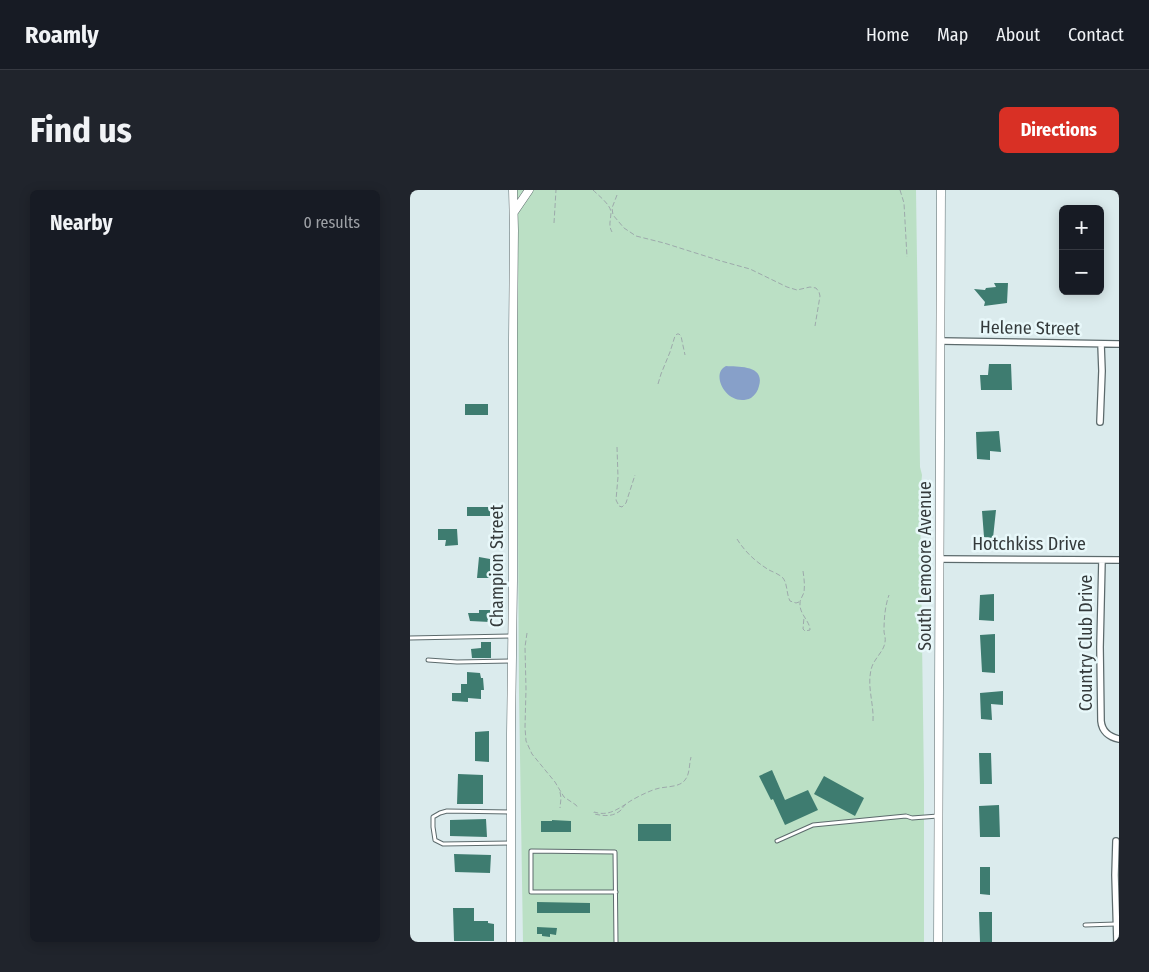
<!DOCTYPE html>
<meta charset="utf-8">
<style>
body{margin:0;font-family:"Fira Sans Condensed",sans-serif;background:#20242c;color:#f1f3f6}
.controls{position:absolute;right:15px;top:15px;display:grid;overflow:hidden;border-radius:8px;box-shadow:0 2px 12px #0003}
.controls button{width:45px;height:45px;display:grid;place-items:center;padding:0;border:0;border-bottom:1px solid #363941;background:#171b24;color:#f1f3f6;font:25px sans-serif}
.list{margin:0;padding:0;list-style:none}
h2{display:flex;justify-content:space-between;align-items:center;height:65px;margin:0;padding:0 20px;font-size:21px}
h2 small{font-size:16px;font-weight:400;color:#9ea1a6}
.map{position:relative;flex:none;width:709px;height:752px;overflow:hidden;border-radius:8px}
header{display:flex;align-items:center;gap:30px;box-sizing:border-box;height:70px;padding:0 25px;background:#171b24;border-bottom:1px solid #363941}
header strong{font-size:24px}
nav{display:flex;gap:28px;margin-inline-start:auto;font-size:18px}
.intro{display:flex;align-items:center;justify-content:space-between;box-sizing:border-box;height:120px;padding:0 30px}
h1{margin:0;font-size:35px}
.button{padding:12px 22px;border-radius:8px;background:#d93025;color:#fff;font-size:18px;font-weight:700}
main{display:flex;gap:30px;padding:0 30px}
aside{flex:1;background:#171b24;border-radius:8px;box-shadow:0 2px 12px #0003}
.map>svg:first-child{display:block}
</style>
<header>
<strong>Roamly</strong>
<nav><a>Home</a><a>Map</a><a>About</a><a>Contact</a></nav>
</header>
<div class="intro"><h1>Find us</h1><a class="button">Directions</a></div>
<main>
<aside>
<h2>Nearby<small>0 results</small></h2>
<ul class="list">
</ul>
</aside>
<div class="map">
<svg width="709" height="752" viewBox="0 0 709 752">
<rect width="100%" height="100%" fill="#dbebed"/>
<path fill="#bbe0c5" d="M106,0H506L510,277L512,285L510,305L514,595V752H113L109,502Z"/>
<path fill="#87a0c9" d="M316,176C329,177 355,175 349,196C348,201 345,205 341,208C318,219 299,184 316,176Z"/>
<path fill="#3e7c70" d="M584,93H598L597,113L574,116L575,112L564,99L575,100L576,98L586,97Z
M579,174H601L602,200H571L570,185H578Z
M55,214H78V225H55Z
M589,241L591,262L580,261V270L567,269L566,242Z
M57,317H80V326H57Z
M586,320L583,348L574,347L572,321Z
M28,339H47L48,355L35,356L36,350H28Z
M69,367L80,369V388H67Z
M584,404V431L569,430L570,405Z
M69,420H80V432L60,431L58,423H69Z
M585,444V483L572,482L570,445Z
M71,452H81V468H62L61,459L71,458Z
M57,482L70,483L71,488H73L74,500H71V509L58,508V512L42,511V503H51V494H57Z
M593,501V515L581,514L582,530L571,529L570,503Z
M79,541V572L65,571V542Z
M569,563H581L582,594H570Z
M362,580L375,610L398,600L408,620L375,635L363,609L361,610L349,586Z
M48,584L73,585V614H47Z
M414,586L454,608L445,626L404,604Z
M589,615L590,647H570L569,616Z
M76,629L77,647L40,646V630Z
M142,630L161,631V642H131V631H142Z
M228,634H261V651H228Z
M44,664L81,665L80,683L45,682Z
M570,677H580V705L570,704Z
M127,712L180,713V723H127Z
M43,718H64V731H78V733L84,734V751H44Z
M569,722H582V752H570Z
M127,737L147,738L146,745L140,744V747L132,746V744H127Z"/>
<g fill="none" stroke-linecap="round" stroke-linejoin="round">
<defs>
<path id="lane" d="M0,448L101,446
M18,470L47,472L101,471
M100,622L37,621L30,623L23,627V637L25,650L33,654L101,653
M367,651L403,635L496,626L502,628L528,626
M206,702H121V661L205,662L206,752
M675,735L706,734"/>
<path id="street" d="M531,151L709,154
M690,232L692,181L691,154
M530,369L709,370
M692,370L690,457L691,531C692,541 699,547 709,549
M706,651L705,685L707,752"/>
<path id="secondary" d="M104,22L119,0
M101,752V543L103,391V149L104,40L103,0
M528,752L531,0"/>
</defs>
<use href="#lane" stroke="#5c6a6c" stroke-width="5"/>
<use href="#street" stroke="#5c6a6c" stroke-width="8"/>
<use href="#secondary" stroke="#5c6a6c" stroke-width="9"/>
<path stroke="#9da9ab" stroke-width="1" stroke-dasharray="5 2.5" stroke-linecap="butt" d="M183,0C189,6 200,14 201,22C201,30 198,35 202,42
M490,0L494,13L497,67
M207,5L202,18L203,25L214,38L226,46L254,53L311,71L340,79L377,97L387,100L400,97L406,98L409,102L410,106L405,136
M144,33L146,0
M248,194L251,184L260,162L265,146L267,144H269L271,146L275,165
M207,257L208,287L206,310L209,316L212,317L216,313L225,285
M327,349C335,362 346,372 359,380C363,382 369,384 373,388C378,395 376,403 380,411L386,413L389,412L391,410
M393,381C394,388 395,395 394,402C393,406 390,409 390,413C389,424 400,431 400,440L395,441L393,439L394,427
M117,443L115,457L116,499L115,537L116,551L122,564L145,592L154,607L166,615L168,618
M463,531C464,514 457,497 461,480C463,469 474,462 475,452C476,448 474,444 474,441C474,429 475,416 479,405
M150,602L151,608L150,618
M216,614C205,621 197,626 184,622V624C194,626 202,627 210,621C212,619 213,617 215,615C220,610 239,601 246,599C255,596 269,598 275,590C280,584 279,574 281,567"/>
<use href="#lane" stroke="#fff" stroke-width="3"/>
<use href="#street" stroke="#fff" stroke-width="5.5"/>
<use href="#secondary" stroke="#fff" stroke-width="8"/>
</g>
<g text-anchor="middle" stroke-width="5" stroke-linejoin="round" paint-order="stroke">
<g font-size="18" fill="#343a3b" stroke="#e8f8fa">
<text transform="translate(620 138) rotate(1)" y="6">Helene Street</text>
<text x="619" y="360">Hotchkiss Drive</text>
<text transform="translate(87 376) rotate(-90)" y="6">Champion Street</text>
<text transform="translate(515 376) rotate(-90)" y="6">South Lemoore Avenue</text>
<text transform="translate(676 453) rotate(-90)" y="6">Country Club Drive</text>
</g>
</g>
</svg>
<div class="controls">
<button>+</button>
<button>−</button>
</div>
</div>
</main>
